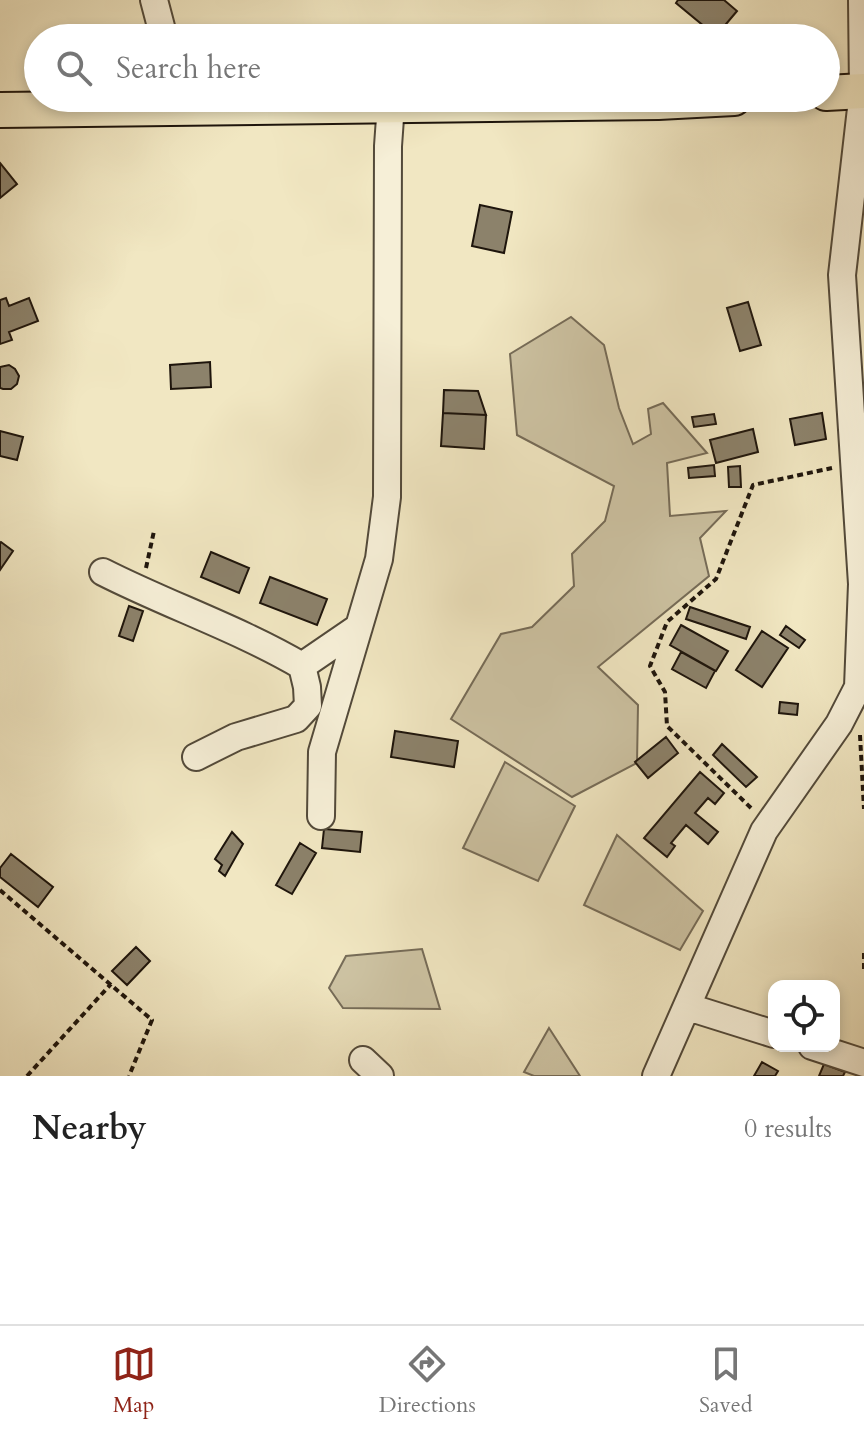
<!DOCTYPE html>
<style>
body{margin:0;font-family:Cardo,serif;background:#f2f2f2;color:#222}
.controls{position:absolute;right:24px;bottom:24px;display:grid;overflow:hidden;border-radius:16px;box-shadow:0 4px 12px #0003}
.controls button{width:72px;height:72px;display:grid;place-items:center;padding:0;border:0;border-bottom:2px solid #e0e0e0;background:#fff;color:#222;font:40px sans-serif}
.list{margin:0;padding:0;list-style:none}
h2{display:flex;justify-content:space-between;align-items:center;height:104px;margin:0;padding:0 32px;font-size:34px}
h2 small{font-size:26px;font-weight:400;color:#767676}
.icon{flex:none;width:44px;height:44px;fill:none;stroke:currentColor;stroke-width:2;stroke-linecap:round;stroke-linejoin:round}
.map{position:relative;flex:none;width:864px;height:1076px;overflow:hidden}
.search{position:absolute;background:#fff;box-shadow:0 4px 12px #0003;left:24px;right:24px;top:24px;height:88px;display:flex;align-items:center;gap:20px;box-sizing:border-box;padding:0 28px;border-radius:44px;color:#767676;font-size:30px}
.sheet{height:248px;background:#fff}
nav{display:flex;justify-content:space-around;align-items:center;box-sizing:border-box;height:112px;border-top:2px solid #e0e0e0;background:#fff;font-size:22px;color:#767676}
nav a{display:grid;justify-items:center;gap:4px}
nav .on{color:#8f2418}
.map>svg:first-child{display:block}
</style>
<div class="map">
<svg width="864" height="1076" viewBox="0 0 864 1076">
<rect width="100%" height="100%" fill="#f1e7c2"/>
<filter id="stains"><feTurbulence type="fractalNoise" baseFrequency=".0025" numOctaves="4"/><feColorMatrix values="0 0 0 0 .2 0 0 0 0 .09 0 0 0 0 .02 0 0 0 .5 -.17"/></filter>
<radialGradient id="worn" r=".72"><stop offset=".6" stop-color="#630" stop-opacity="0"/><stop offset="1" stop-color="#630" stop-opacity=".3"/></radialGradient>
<path fill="#cdc3a3" stroke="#766c58" stroke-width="2" d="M571,317L604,345L619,408L633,444L651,434L648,409L663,403L707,453L667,463L670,516L726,511L700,538L709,576L598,667L638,705L637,763L572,797L451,719L501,634L532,627L574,586L572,554L605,521L614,486L517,435L510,354Z
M505,762L575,806L538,881L463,848Z
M617,835L703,911L680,950L584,905Z
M422,949L440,1009L343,1008L329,988L346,956Z
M549,1028L580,1076H534L524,1072Z"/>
<path fill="#8c826b" stroke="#1e150c" stroke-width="2" d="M678,0H724L737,11L716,36L676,3Z
M0,163L17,184L0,198Z
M480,205L512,212L504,253L472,246Z
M6,298L9,306L29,298L38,321L9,332L12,340L0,344V300Z
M748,302L761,345L740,351L727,308Z
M210,362L211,387L171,389L170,365Z
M9,365L15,369L19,376L17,384L11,389H3L0,388V367Z
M444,390L478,391L486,415L443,413Z
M443,413L486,415L484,449L441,446Z
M822,413L826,439L795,445L790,419Z
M714,414L716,424L694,427L692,417Z
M753,429L758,452L716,463L710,440Z
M0,431L23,437L17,460L0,456Z
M714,465L715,476L689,478L688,468Z
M740,466L741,487H729L728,467Z
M1,542L13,551L0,570V543Z
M211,552L249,568L239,593L201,577Z
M270,577L327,599L317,625L260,603Z
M129,606L143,611L133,641L119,636Z
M690,607L750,627L746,639L686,619Z
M681,625L728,651L716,671L670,645Z
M786,626L805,640L799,648L780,635Z
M762,631L788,648L762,687L736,670Z
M681,652L715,671L706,688L672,669Z
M780,702L798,704L797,715L779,713Z
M395,731L458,741L454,767L391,757Z
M666,737L678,753L648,778L635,762Z
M722,744L757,777L746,787L713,755Z
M700,772L724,793L715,804L708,798L695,813L718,832L708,844L686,825L671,843L675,846L667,857L644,838Z
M324,829L362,832L360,852L322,848Z
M232,832L243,844L225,876L219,871L222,865L215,859Z
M300,843L316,853L292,894L276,885Z
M11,854L53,887L38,907L0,877V868Z
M136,947L150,961L127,985L112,971Z
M762,1062L778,1071L775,1076H754Z
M824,1064L845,1072L843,1076H819Z"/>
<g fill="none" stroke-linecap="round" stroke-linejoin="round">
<defs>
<path id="minor" d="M154,0L164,38
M103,572C168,605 239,629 302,666
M196,757L236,737L296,719L308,706L307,687L302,666L359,627
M321,816L322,752L379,559L387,497L388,146L391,104
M688,1007L774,1034
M812,1046L864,1063
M363,1060L380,1076
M656,1076L764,831L839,724L858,687L862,584L842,275L863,91L862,0"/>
<path id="major" d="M826,93L864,91
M0,110L658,102L734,98"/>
</defs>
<use href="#minor" stroke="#534a3a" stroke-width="30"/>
<use href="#major" stroke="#1e150c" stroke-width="38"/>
<path stroke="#1e150c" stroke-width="4" stroke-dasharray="6 4" stroke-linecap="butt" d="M146,568L154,531
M860,735L864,809
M751,808L667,726L665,692L650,666L667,622L716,579L753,485L832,468
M0,890L152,1020L129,1076
M864,953V969
M27,1076L111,984"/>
<use href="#minor" stroke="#f6efd7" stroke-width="26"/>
<use href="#major" stroke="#f1e7c2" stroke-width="34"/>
</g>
<rect width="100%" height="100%" filter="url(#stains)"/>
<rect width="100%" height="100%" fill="url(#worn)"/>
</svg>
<div class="controls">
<button><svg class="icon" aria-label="locate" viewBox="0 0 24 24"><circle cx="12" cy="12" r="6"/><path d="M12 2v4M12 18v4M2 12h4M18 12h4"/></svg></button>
</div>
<div class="search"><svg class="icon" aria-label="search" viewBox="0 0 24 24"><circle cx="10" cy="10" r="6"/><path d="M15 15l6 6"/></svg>Search here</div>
</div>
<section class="sheet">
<h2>Nearby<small>0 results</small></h2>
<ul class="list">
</ul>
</section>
<nav>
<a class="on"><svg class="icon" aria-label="map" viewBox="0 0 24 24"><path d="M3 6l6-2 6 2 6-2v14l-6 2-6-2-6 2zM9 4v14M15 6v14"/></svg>Map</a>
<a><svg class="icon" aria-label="directions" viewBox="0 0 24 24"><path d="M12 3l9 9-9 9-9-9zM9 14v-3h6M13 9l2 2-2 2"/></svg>Directions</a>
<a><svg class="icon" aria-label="saved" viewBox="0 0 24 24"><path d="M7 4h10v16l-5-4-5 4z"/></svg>Saved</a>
</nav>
